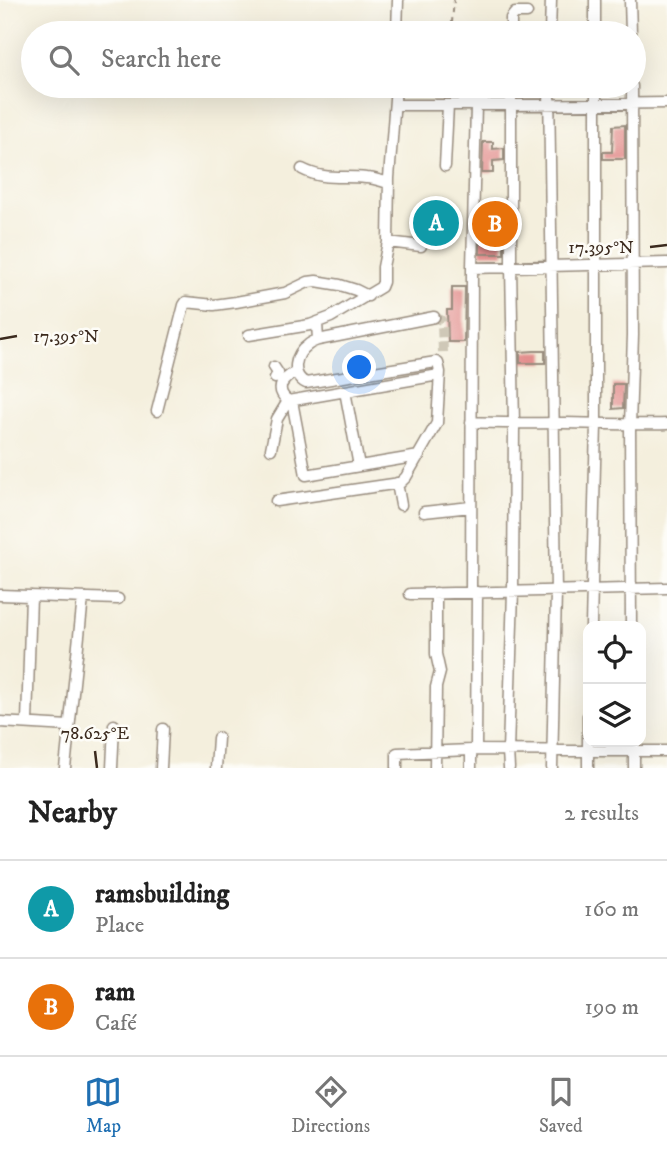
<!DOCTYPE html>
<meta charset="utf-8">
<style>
body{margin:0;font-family:"IM FELL DW Pica",serif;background:#f6f6f6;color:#222}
.controls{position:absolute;right:21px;bottom:21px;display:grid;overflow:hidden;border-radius:14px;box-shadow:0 7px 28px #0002}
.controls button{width:63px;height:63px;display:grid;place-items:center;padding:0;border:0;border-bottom:2px solid #e0e0e0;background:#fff;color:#222;font:35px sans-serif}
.you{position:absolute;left:360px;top:368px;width:24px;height:24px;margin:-18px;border:5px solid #fff;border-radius:50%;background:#1a73e8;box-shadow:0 0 0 10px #1a73e833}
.badge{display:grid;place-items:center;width:46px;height:46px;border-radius:50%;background:#1f6fb2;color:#fff;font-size:23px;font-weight:700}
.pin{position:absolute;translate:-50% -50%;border:4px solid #fff;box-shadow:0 2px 7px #0006}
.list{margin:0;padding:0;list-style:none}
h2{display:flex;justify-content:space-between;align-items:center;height:91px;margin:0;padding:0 28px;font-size:30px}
h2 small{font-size:23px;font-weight:400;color:#767676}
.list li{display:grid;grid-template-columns:46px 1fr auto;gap:21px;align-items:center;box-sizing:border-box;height:98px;padding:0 28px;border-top:2px solid #e0e0e0}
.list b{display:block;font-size:26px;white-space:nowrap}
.list p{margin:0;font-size:23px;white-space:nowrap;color:#767676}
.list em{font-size:23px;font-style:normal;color:#767676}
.icon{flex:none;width:38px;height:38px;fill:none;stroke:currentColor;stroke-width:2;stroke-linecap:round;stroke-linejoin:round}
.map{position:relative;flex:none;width:667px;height:768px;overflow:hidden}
.search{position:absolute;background:#fff;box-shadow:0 7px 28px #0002;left:21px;right:21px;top:21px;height:77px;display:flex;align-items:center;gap:18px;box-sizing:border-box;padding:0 24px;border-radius:38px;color:#767676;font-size:26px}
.sheet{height:287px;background:#fff}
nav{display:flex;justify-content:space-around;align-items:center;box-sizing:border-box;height:98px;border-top:2px solid #e0e0e0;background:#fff;font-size:19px;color:#767676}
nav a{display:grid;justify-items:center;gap:4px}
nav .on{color:#1f6fb2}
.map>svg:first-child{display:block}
</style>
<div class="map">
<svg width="667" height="768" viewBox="0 0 667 768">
<rect width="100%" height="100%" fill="#fdfcf7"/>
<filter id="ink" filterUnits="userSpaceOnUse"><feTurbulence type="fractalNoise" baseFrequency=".0143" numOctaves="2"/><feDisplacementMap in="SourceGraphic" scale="14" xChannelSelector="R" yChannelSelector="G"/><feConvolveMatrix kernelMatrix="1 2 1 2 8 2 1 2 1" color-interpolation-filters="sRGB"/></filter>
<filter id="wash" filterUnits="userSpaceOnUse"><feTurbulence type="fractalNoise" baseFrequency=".00686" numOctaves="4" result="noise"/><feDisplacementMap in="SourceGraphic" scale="28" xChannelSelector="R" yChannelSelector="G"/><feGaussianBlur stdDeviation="1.57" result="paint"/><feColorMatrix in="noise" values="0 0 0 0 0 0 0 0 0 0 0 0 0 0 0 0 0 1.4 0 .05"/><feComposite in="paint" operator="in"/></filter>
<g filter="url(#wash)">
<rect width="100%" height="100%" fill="#f4efdd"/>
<g id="blocks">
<path fill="#e38f8e" d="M625,125V159H603V152H612L613,126Z
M483,142H493V149L504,148V160L493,161V173H482Z
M428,202H448L444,245L429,244L433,210V207Z
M480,230H504V254H480Z
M452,287H465L464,342H448L447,310H452Z
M534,351H545V363H520V352Z
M613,384H624L623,408L613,409Z"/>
</g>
</g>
<g filter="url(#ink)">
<use href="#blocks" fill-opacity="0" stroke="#988c7e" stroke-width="2"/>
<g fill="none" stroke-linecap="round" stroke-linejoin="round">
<path stroke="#cfc8b7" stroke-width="10" stroke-dasharray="10 5" stroke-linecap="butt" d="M434,317L441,320L442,323L443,353"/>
<defs>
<path id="minor" d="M595,0V33
M630,0L631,33
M397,33L398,0
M511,33V18L515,13H527
M550,33L551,0
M549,86L556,592L552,768
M395,105H511L667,103
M445,166L448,105
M302,169C325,181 342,175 366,178C374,178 381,181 389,183
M388,242L421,246L426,210
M472,268L476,105
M249,335L310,325L331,317L381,287L383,282V267L388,242L389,178L396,86
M318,340L434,317
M274,367L278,373L275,378
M296,372C284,378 273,388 288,401L439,375
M345,391L359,466
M292,401L306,475L419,456
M157,411L184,305L186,302L214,305L236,302L285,293L308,282L316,281L340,285L356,290L368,296
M471,422C502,424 532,423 563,423C598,424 632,425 667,424
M271,449L277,419L288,401
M397,483L401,505
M276,501L400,483L406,477L437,423L440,372L438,363L436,362L306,383C290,375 295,354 308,345C311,342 315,341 318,340L317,323
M424,512L471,507
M471,592L472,268L667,263
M410,594L667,588
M0,595L118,599
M591,626L596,424V86
M631,626L630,425L633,335L632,86
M0,722L69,726
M27,722L31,596
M634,742V768
M471,750V768
M476,750L477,592
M65,768L83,598
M112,768L114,725
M161,768L163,729
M216,768L218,738
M397,768V753L471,750L667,751
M435,768L436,687L440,672L436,654V593
M509,768L508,751L513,591L514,424L511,267V86
M588,768V716"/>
</defs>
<use href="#minor" stroke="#988c7e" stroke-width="13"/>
<path stroke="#988c7e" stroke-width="2" stroke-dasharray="5 5" stroke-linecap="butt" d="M451,33L454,0
M448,97V86"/>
<use href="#minor" stroke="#fff" stroke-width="10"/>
</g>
</g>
<path fill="none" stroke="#3b2a1e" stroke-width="2.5" d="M650,247L667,245M0,339L17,336M95,751L97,768"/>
<g font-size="18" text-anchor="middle" fill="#3b2a1e" stroke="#fdfcf7" stroke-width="5" stroke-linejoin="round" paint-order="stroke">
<text x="601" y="253">17.395°N</text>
<text x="66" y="342">17.395°N</text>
<text x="95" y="739">78.625°E</text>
</g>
</svg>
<div class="controls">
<button><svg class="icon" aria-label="locate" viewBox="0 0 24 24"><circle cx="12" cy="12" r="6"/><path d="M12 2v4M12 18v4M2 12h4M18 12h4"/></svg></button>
<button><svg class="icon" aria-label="layers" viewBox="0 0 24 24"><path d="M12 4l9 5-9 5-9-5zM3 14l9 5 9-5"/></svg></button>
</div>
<div class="you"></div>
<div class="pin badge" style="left:436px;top:223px;background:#0f9aa8">A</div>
<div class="pin badge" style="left:495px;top:224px;background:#e8710a">B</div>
<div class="search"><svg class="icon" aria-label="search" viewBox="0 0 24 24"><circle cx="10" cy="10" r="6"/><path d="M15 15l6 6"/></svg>Search here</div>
</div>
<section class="sheet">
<h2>Nearby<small>2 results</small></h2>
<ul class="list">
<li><span class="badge" style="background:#0f9aa8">A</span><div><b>ramsbuilding</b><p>Place</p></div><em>160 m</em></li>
<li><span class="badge" style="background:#e8710a">B</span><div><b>ram</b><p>Café</p></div><em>190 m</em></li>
</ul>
</section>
<nav>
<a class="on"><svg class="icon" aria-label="map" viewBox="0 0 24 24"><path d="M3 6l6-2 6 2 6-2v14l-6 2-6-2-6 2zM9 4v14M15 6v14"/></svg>Map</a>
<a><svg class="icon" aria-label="directions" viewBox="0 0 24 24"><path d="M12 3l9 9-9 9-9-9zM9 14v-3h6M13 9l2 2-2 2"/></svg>Directions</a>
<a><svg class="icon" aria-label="saved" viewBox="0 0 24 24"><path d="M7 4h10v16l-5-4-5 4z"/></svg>Saved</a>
</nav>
